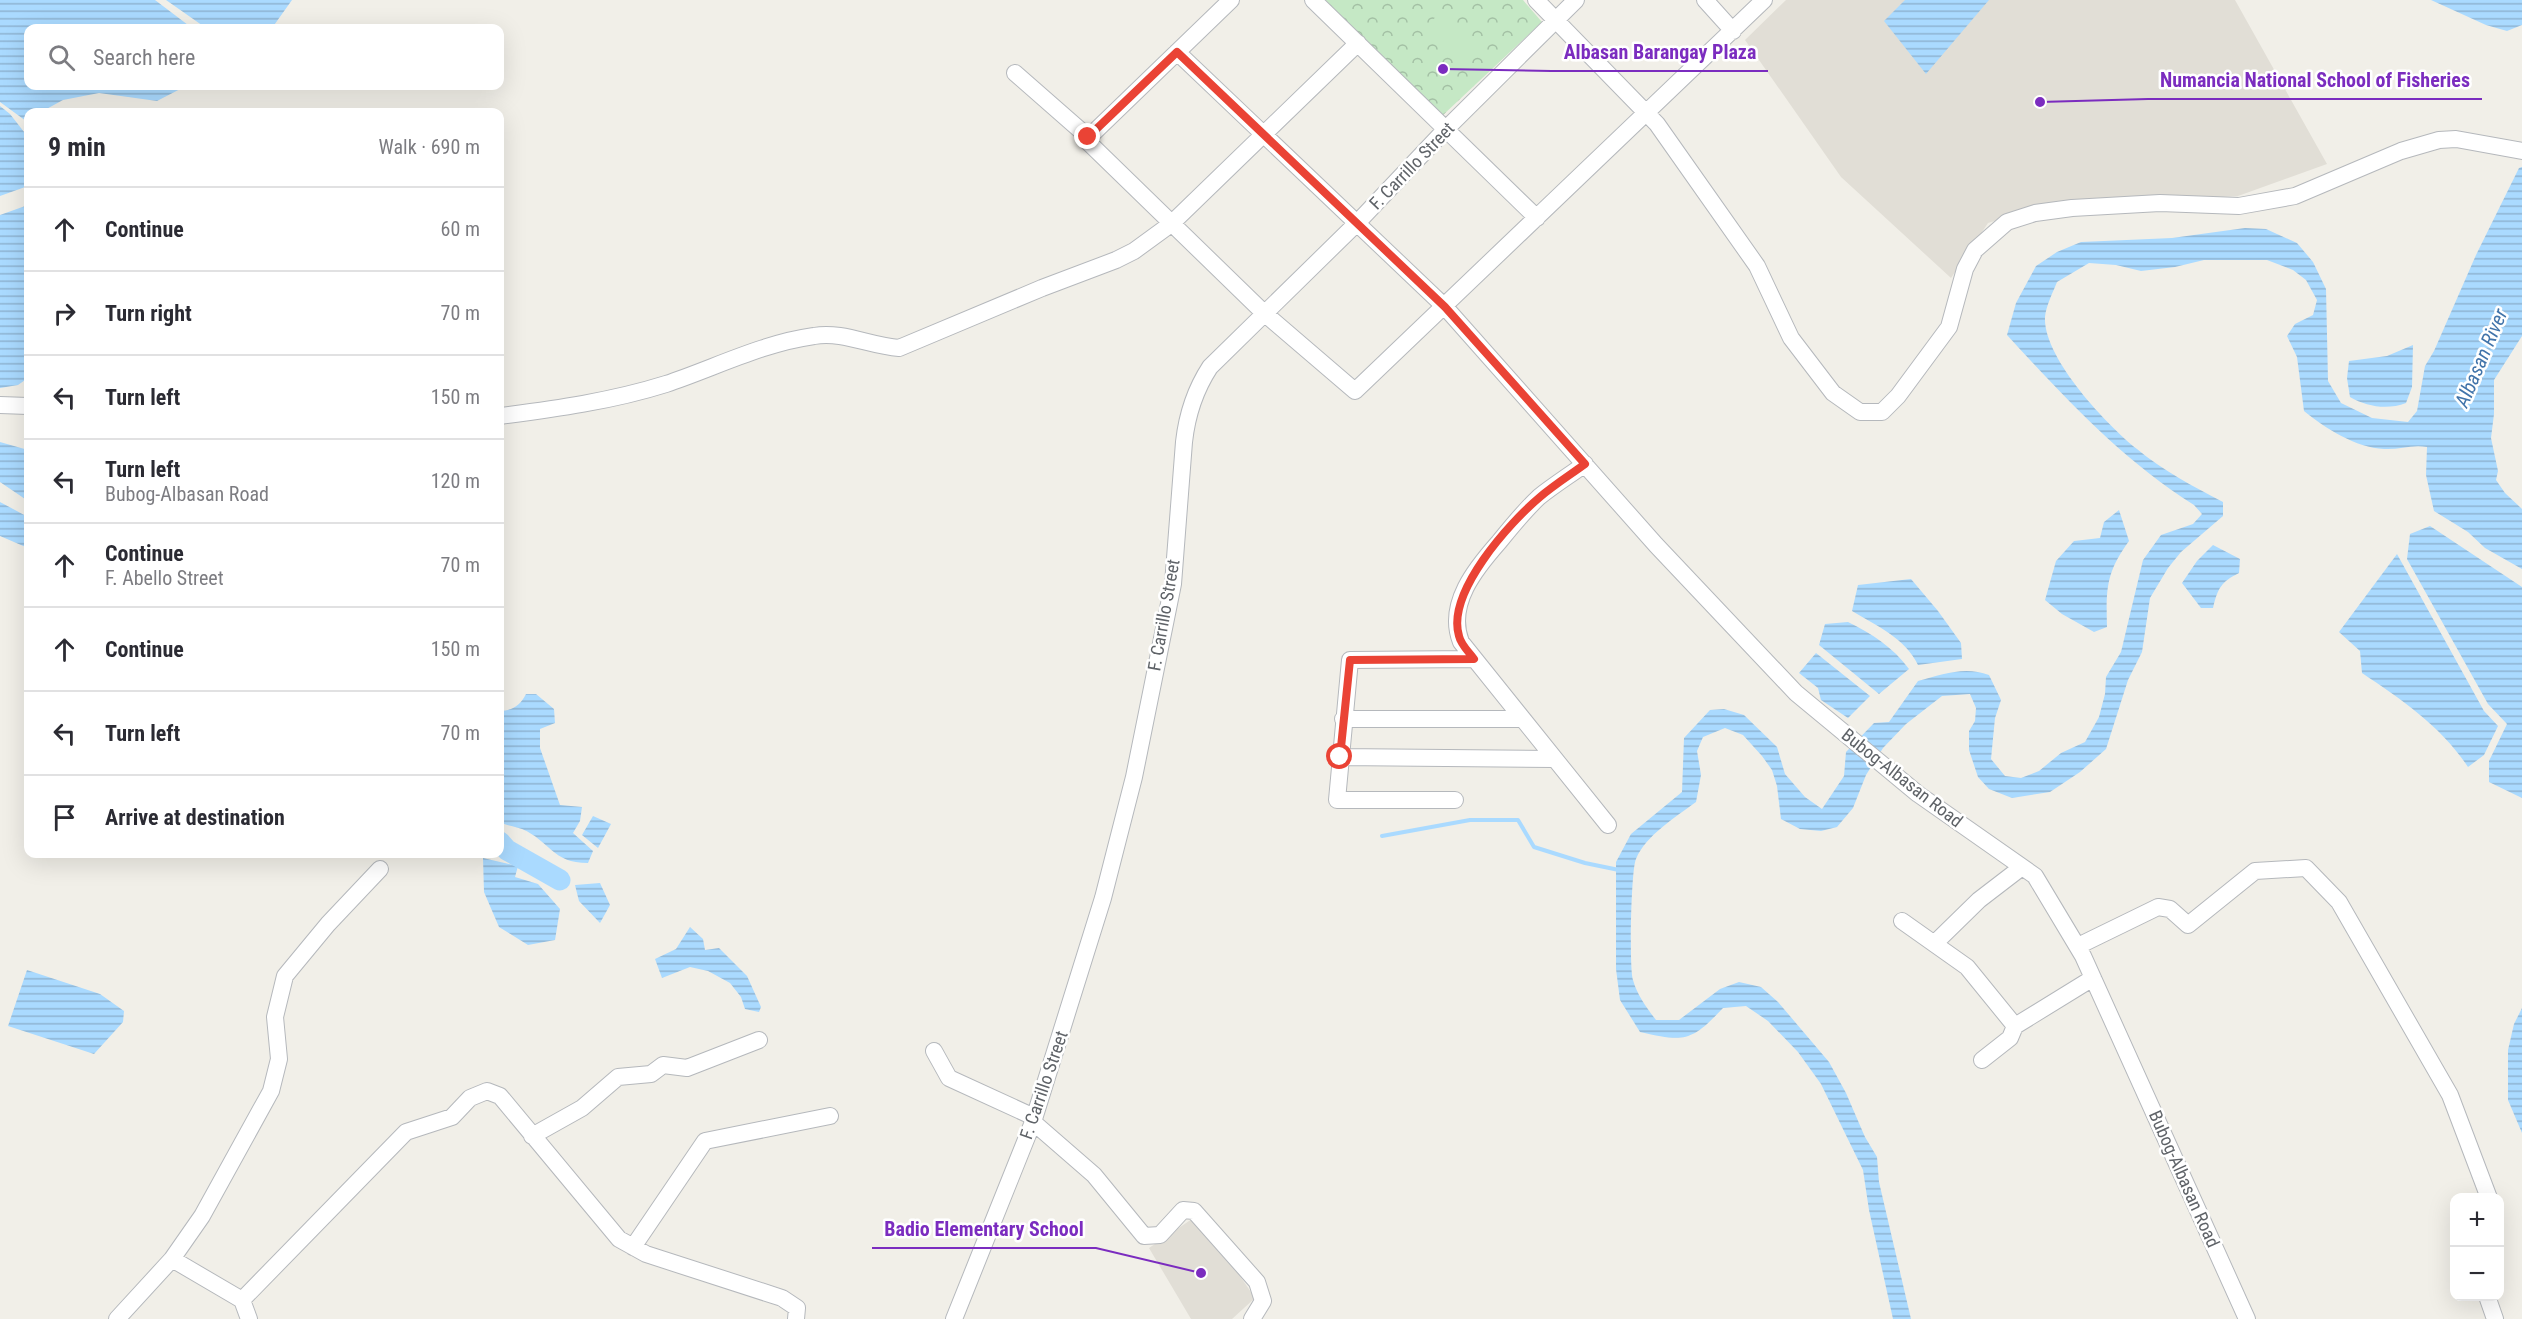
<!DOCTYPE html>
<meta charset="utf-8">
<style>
body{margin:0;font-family:"Roboto Condensed",sans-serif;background:#f2f2f3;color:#2b2b33}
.controls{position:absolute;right:18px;bottom:18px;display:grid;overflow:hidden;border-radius:12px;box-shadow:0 6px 24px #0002}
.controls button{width:54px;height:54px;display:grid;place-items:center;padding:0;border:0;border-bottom:2px solid #e1e1e2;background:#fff;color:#2b2b33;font:30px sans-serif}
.stop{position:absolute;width:18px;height:18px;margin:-14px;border:4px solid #ea4335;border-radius:50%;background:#fff}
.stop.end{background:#ea4335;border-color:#fff;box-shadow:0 2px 6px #0008}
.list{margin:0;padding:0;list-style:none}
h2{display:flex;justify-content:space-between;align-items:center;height:78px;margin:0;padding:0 24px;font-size:26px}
h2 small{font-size:20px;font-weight:400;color:#7c7c81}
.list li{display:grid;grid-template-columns:39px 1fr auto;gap:18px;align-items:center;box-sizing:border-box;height:84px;padding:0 24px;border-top:2px solid #e1e1e2}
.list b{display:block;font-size:22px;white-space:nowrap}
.list p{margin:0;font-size:20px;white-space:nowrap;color:#7c7c81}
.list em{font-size:20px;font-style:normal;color:#7c7c81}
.icon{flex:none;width:33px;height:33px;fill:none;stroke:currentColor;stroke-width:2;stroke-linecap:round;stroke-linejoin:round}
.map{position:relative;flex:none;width:2522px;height:1319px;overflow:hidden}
.search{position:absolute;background:#fff;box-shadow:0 6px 24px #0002;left:24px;top:24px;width:480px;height:66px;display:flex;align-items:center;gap:15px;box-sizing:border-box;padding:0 21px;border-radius:12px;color:#7c7c81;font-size:22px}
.panel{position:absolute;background:#fff;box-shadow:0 6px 24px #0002;left:24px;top:108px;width:480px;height:750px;border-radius:12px}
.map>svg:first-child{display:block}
</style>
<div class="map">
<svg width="2522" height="1319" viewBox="0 0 2522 1319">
<defs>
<pattern id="park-crowns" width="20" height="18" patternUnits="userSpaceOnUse" patternTransform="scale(1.5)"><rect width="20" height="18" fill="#c5e8c5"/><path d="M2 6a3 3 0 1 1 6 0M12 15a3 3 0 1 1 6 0" fill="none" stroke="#a3c0a4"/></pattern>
<pattern id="water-rules" width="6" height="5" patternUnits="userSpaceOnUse" patternTransform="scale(1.5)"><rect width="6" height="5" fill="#aadaff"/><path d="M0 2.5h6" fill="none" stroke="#8eb4d2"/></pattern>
</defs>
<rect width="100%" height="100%" fill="#f1efe8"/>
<path fill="#e1ded6" d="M1786,0H2235L2327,164L2238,196L2045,205L1988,223L1951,278L1841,177L1745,40Z
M1195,1217L1218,1244L1255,1298L1232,1319H1191L1149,1248Z"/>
<path fill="url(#park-crowns)" d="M1321,0H1523L1542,22L1442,116Z"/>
<path fill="#c5e8c5" d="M1440,13L1475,49L1459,64L1424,28Z"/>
<path fill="url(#water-rules)" d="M0,0H155L192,28H28V86H186L157,101L99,93L63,100L41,112H28V120L26,121L0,102Z
M166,0H292L272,28H206Z
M1905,0H1989L1926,74L1884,21Z
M2431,0H2522V25L2507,31L2486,25Z
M0,106L10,114L28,137V186L0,196Z
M2522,167V336L2494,380V414L2491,438L2498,471L2496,480L2505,493L2522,509V569L2485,548L2468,532L2434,511L2426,475L2427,447C2412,444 2399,450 2384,449C2356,448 2325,428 2304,411L2297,357L2287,336L2295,324L2313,315L2317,300L2306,280L2293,270L2267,260H2204L2175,267L2141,271L2116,265L2089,263L2057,282C2053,292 2046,306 2045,317C2043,358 2107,425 2137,449C2162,470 2194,487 2223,502V516L2181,552L2168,568L2150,598L2142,652L2128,680L2106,749L2080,772L2050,792L2012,798L1989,789L1978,777L1969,750V731L1975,721L1976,708L1970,694L1942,696L1906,724L1883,748L1866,775L1853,808L1837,827L1821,831L1800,829L1781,819L1777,786L1772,770L1762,756L1743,735L1725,728L1703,737L1697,751L1701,775L1696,802C1676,817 1646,835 1636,859C1631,869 1629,970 1633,980C1637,995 1647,1008 1656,1020H1679L1720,989L1739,982L1761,987L1778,1002L1829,1062L1846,1093L1865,1137L1877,1157L1879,1182L1911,1319H1893L1869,1210L1863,1170L1821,1084L1798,1052L1768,1021L1746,1006L1723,1008C1691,1042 1685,1042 1640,1032L1620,1000L1616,969V862L1631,834L1682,792L1684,738L1710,710L1724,709L1744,715L1777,747L1785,774L1805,797L1822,809L1844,776L1846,752L1874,723L1889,722L1918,681C1943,674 1965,666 1989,675L2001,700L1995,718L1991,759L2005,776L2021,778L2039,771L2061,753L2085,742L2099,717L2105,694L2106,677L2121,652L2143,560L2161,535L2193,524L2202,514L2194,505C2121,459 2065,398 2007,335L2016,303L2036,266L2057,252L2081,242L2172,238L2245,228L2266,229L2297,243L2313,262L2326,289L2328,381L2341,403L2372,418L2408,422L2417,411L2425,366L2434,351L2476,255L2519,168Z
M28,205V378L18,385L0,388V215Z
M2413,345L2412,387L2406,403C2388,410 2367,407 2350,397L2347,378L2349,361L2387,356Z
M0,442L28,450V501L0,482Z
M0,502L28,517V548L0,536Z
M2119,510L2129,541C2106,573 2106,588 2107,627L2094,632L2062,614L2045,600L2056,561L2074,541L2100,538L2104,522Z
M2430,526L2522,587V798L2489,782V761L2507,724L2488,704L2407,559L2410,534Z
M2213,545L2240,559L2239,573C2221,582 2218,588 2213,608H2201L2182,583L2197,561Z
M2397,554L2484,711L2498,726L2484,755L2468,767C2441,726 2402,700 2362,673L2360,651L2339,632Z
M1911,579L1938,611L1961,643L1962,659L1918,665C1905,638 1877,626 1852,611L1858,585Z
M1848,622C1872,634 1893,647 1909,669L1879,694L1819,645L1825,624Z
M1816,653L1870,696L1848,718L1821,700L1818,688L1799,673Z
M526,694H536L554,709L555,723L540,729V748L560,805L582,807L580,821L573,833L593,851L588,863C552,863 550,841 522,829C515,826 507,826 500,822V711C513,710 520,706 526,694Z
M593,816L611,824L598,848L582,835Z
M483,858L518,866L515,877L538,884L560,909L555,940L528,945L499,927L484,892Z
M600,883L610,905L600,923L579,901L575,885Z
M690,927L703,939L705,950L719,948L747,976L761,1007L759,1012L745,1009L741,997L730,983L708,971L690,967L662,978L655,959L676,949Z
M27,970L100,994L124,1011L123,1022L94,1054L8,1026Z
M2522,1008V1133L2508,1100V1050L2514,1024Z"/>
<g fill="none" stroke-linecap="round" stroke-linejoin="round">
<path stroke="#aadaff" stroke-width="4" d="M1382,836L1470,820H1518L1534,847L1585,863L1619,870"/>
<path stroke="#aadaff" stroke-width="21" d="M500,842L507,850L560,880"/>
<defs>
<path id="minor" d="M1231,0L1086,140L1264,313L1355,391L1764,0
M1313,0L1537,218
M1536,0L1657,124L1757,266L1791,338L1833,393L1860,412H1882L1898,396L1949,327L1965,269L1975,250L2007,222L2035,213L2072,208L2160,203L2239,206L2295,196L2401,151L2439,140L2456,139L2522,151
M1705,0L1733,31
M1177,52L1445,307L1656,545L1796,693L1918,794L2035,876L2083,956L2247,1319
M1015,73L1088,137
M0,405L28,406
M500,416C555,409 612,401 666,384C714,368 763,343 814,336C843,331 870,346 899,348L1042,288L1116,260L1134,251L1171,224L1358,43
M1585,464C1570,475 1554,485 1539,497C1524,511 1512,526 1499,542C1476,568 1446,604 1461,642L1608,825
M1343,719H1521
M1339,757L1554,759
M1455,800H1337L1350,660L1474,659
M1902,921L1967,967L2015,1026L2010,1038L1982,1060
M1935,943L1979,900L2022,867
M2078,946L2158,907L2170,909L2188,925L2255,871L2306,868L2339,902L2450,1095L2489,1198
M2015,1026L2093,978
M934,1051L949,1078L1034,1117
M1033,1122L1094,1175L1144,1236L1160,1235L1183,1210L1194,1211L1257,1282L1263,1301L1252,1319
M532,1136L582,1108L618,1077L651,1074L663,1065L687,1068L759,1040
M633,1247L705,1141L830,1116
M172,1259L202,1216L271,1091L279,1059L275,1017L285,976L328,924L380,869
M2487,1296L2495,1319
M242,1300L406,1132L452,1117L470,1098L487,1091L500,1096L619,1239L646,1254L782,1298L797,1308L796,1319
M117,1319L172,1259L242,1300L249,1319
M954,1319L1033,1122L1103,898L1134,777L1173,584L1184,442C1187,415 1195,390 1210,367L1358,222L1445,130L1576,0"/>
</defs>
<use href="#minor" stroke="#b5b8bc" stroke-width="18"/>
<use href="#minor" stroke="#fff" stroke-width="16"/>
</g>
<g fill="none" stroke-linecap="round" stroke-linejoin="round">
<path stroke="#ea4335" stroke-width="8" d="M1088,137L1177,52L1445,307L1585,464C1570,475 1554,485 1540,497C1509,523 1446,593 1459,636C1461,645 1469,652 1474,659L1350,660L1340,757"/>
</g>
<g text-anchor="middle" stroke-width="5" stroke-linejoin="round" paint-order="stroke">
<g font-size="18" fill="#5f6368" stroke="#fff">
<text transform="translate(1412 166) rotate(-46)" y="6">F. Carrillo Street</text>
<text transform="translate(1164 615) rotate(-80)" y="6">F. Carrillo Street</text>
<text transform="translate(1902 778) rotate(38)" y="6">Bubog-Albasan Road</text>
<text transform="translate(1044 1085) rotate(-71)" y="6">F. Carrillo Street</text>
<text transform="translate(2184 1179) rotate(66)" y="6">Bubog-Albasan Road</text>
</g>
<g font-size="20" font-style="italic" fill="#4174aa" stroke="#fff">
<text transform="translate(2481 358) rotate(-67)" y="7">Albasan River</text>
</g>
</g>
<path fill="none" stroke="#7b2cbf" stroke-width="2" d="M1443 69L1551 71H1768M2040 102L2148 99H2482M1201 1273L1096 1248H872"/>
<g fill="#7b2cbf" stroke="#fff" stroke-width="2">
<circle cx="1443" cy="69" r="6"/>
<circle cx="2040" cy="102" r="6"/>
<circle cx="1201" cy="1273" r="6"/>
</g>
<g font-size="20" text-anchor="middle" font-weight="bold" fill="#7b2cbf" stroke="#fff" stroke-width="5" stroke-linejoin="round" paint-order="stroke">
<text x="1660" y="59">Albasan Barangay Plaza</text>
<text x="2315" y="87">Numancia National School of Fisheries</text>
<text x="984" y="1236">Badio Elementary School</text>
</g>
</svg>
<div class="controls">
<button>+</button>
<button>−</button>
</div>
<div class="stop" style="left:1340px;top:757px"></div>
<div class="stop end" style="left:1088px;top:137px"></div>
<div class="search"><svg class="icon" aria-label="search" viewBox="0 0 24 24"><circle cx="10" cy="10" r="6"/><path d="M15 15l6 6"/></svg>Search here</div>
<section class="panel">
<h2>9 min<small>Walk · 690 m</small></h2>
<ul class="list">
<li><svg class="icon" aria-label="ahead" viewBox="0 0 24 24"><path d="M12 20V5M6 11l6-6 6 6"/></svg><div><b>Continue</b></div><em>60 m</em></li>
<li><svg class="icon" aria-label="right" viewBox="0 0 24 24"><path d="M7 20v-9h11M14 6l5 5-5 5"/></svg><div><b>Turn right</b></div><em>70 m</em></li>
<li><svg class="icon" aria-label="left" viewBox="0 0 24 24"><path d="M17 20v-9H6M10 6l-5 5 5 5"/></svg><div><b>Turn left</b></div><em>150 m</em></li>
<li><svg class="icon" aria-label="left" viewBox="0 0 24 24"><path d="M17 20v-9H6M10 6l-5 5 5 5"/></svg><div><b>Turn left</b><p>Bubog-Albasan Road</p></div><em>120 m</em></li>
<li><svg class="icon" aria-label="ahead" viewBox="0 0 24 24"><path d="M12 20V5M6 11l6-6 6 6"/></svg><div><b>Continue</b><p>F. Abello Street</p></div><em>70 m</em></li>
<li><svg class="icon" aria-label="ahead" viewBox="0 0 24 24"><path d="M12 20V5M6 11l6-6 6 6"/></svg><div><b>Continue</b></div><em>150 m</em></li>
<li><svg class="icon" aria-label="left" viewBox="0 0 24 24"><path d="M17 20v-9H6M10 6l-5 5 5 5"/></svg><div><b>Turn left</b></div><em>70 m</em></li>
<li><svg class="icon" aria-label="arrive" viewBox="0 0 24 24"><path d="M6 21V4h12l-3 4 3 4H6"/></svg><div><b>Arrive at destination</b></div></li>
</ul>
</section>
</div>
